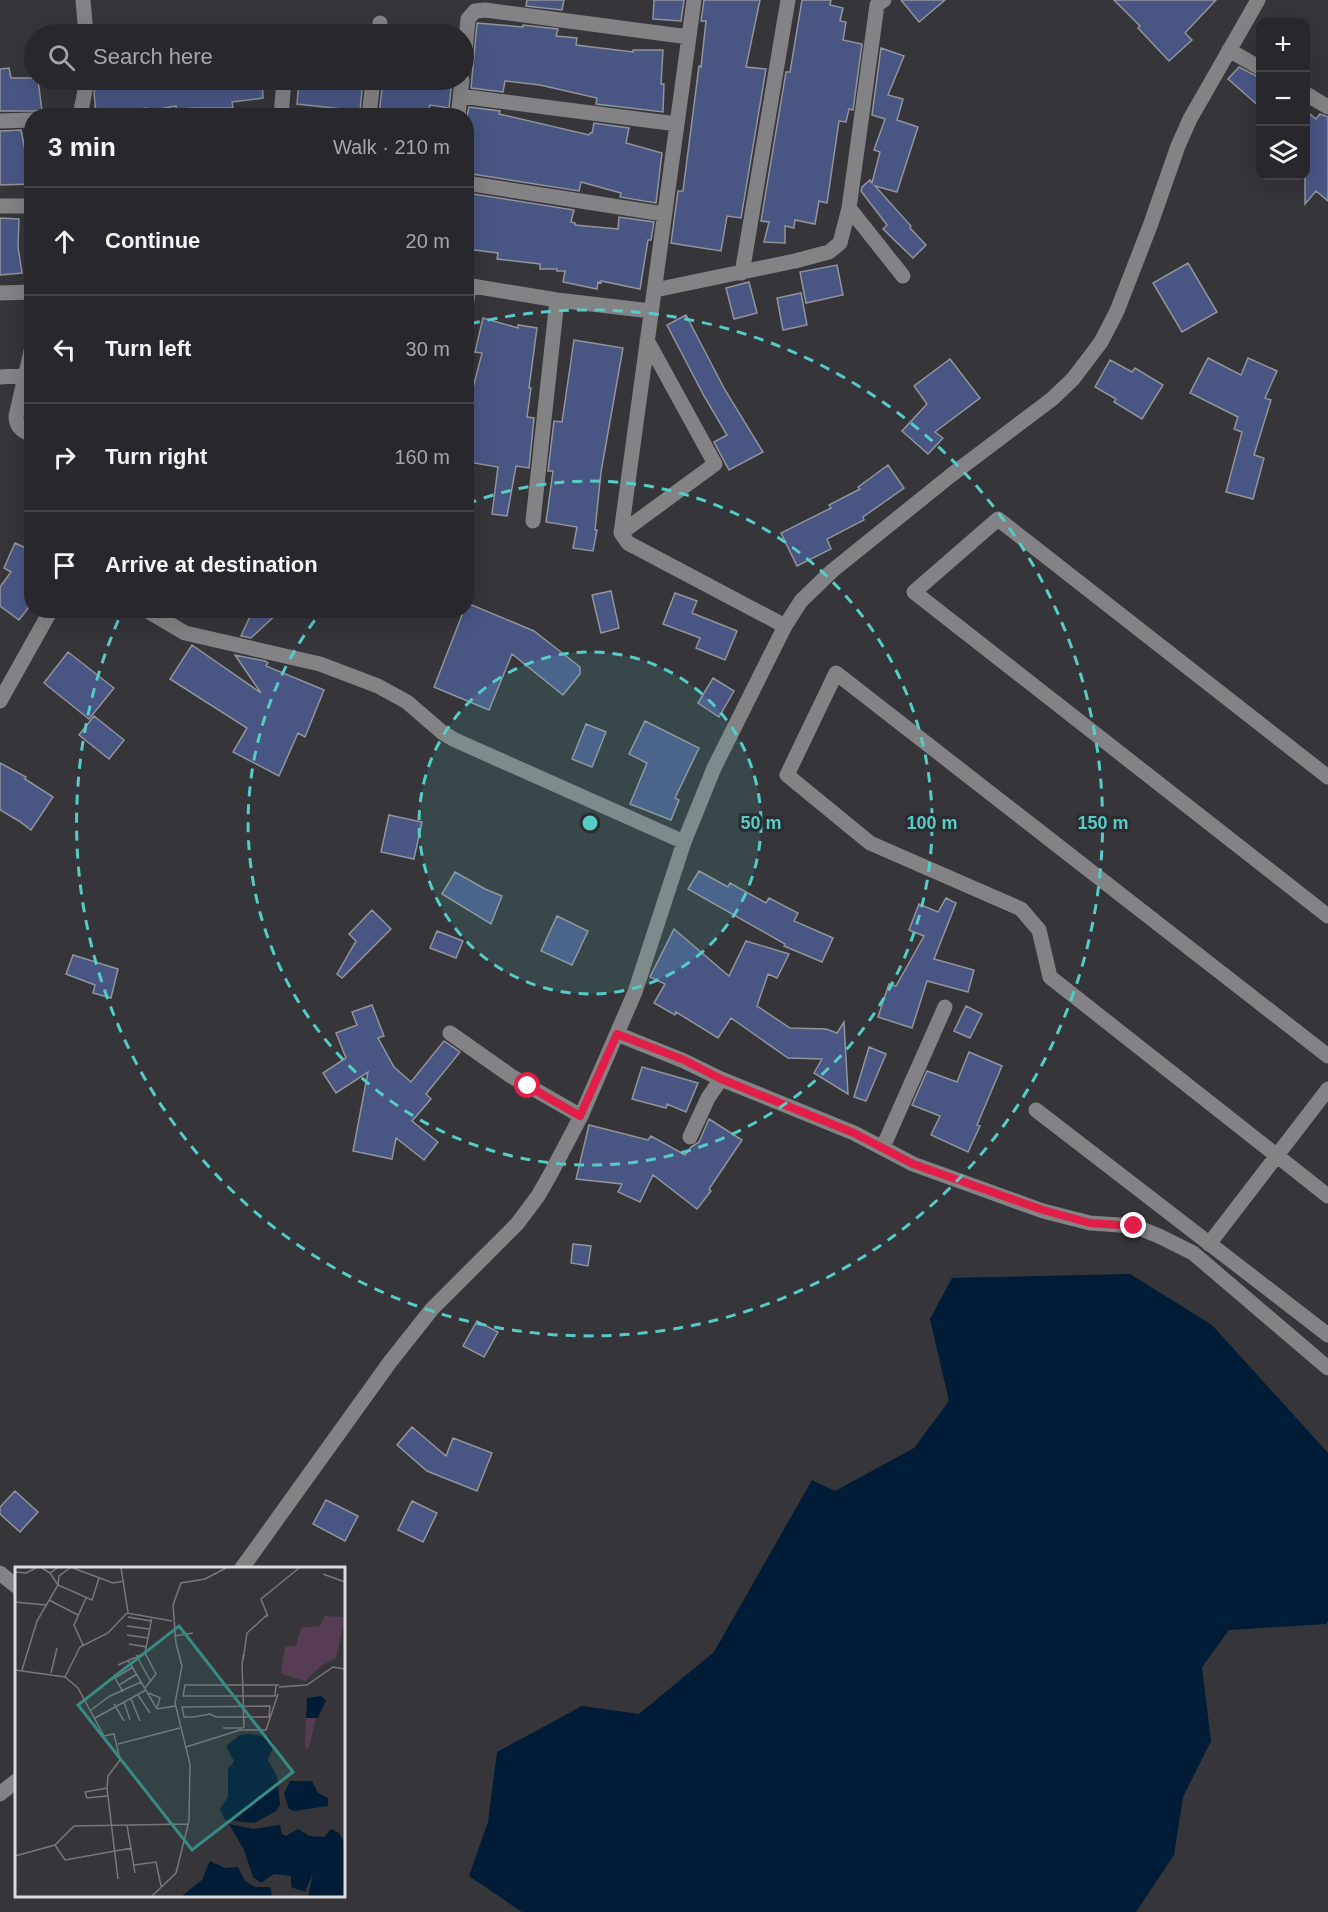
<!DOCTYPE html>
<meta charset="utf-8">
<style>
body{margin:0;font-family:Helvetica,sans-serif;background:#343438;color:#f1f3f6}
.controls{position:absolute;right:18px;top:18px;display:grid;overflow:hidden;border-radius:12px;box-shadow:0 6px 24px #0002}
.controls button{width:54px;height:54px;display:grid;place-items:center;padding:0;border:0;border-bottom:2px solid #444448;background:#28282c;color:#f1f3f6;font:30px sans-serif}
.stop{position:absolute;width:18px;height:18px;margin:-14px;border:4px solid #e11d48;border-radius:50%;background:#fff}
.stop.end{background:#e11d48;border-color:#fff;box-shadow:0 2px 6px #0008}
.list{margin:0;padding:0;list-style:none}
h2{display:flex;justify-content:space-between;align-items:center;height:78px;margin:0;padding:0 24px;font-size:26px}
h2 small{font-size:20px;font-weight:400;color:#a5a6a9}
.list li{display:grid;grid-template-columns:39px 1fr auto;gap:18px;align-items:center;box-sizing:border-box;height:108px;padding:0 24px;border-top:2px solid #444448}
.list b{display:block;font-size:22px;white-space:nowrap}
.list em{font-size:20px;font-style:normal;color:#a5a6a9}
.icon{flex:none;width:33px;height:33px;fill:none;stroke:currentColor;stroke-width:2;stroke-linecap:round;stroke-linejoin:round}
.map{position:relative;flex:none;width:1328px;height:1912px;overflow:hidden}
.search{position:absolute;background:#28282c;box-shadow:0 6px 24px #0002;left:24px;top:24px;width:450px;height:66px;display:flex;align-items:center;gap:15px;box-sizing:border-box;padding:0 21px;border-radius:33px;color:#a5a6a9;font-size:22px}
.panel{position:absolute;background:#28282c;box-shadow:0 6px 24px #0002;left:24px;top:108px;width:450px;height:510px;border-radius:24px}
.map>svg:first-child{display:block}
</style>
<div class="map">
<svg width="1328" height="1912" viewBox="0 0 1328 1912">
<rect width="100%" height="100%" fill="#35353a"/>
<path fill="#011c36" d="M1130,1274L1212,1325L1328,1453V1621L1326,1624L1229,1630L1202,1667L1211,1741L1183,1797L1174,1855L1136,1912H522L469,1876L488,1822L497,1752L582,1706L639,1714L714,1652L812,1480L835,1491L914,1448L949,1401L930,1319L952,1278Z"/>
<path fill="#495684" stroke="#92949a" stroke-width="1.5" d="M527,0H564L562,10L526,6Z
M654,0H684L681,21L653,19Z
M704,0H760L746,67L766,69L741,218L727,216L721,251L671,243L678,191H683L699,66L701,67L706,21H701Z
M802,0H831L830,5L843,8L840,21L846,22L843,40L862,44L853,110L849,109L846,122L839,121L827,203L819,201L815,224L795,220L794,228L785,226V243L764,242L769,222L761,221L786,72H790Z
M901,0H945L919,22Z
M1114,0H1216L1185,33L1192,40L1169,61L1138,28L1140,26Z
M477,23L523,27V25L558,29L556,36L577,38L576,45L633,52V50H663L661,84H664L663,112L596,104L597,98L540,85L505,81L503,92L471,88Z
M881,48L904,56L888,95L903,99L897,120L918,127L897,192L875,186L911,226L910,228L926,245L913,258L883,229L887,225L861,191L862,187L870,180L872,183L880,152L874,150L885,119L872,115Z
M1239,67L1260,78V107L1228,79Z
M9,68L11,78H34V80H38L42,111H0V69Z
M143,80H144L145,82L164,80H262L263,98L232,102L233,108H194L176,110V106L148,111L147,108L115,112V109L96,114L94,93L96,83Z
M299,80H363L360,111L297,104Z
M383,80H452L449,108L430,105L428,114L407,109L406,116L379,114Z
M469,107L500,111L499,114L589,135L590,133H592L594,123L629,128L626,143L662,153L656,203L620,197L621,193L581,182L579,191L466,173V120Z
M1305,110L1316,119L1320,114L1328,117V201L1316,191L1305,204Z
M21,130L27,160H32V184L0,185V131Z
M473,194L574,210L571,222L575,223V225L618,229L619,217L654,222L651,240H648L640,289L601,281V283L598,282L597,289L563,282L565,271H557V269H540V264L497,259L498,253L467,249Z
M0,218L19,219L18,247L22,273L0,275Z
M1188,263L1217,312L1182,332L1153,283Z
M837,265L843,295L806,303L800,272Z
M749,282L757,313L734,319L726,288Z
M801,293L807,325L783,330L777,298Z
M686,315L725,390L763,452L729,470L714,442L727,435L704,396L667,325Z
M483,318L518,328V325L537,328L529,388H531L527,417L534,418L529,468L516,466L507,516L492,514L498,467L468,462L473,430L466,428V424L473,396H471L482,353L475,352Z
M574,340L623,348L601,472L595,530H597L593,551L573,548L577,527L546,522L553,471H548L554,421L562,422Z
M1208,358L1241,375L1248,358L1277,371L1265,398L1271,400L1254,455L1264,458L1253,499L1226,492L1242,432L1234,429L1238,417L1190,393Z
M950,359L980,398L935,432L943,438L928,454L902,431L927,404L914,386Z
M1110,360L1132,372L1135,368L1163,385L1142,419L1114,402L1116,399L1095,387Z
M888,465L904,488L863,517L864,520L827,539L831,549L797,566L781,533L831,508L829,505L860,489L858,487Z
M15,543L28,549L32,545V603L19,620L0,606V587L11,572L4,568Z
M611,591L619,628L601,633L592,595Z
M675,593L697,601L692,613L737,631L725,660L696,648L700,638L663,624Z
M467,603L534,631L580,667V674L563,695L512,654L489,710L434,687L464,610H466Z
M253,610H281L251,638L241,636Z
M192,645L261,693L235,655L265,661L268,663L266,666L324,690L305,737L298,733L279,776L233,752L247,728L170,679Z
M68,652L114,688L89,719L44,683Z
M713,678L734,691L719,717L698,703Z
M94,716L124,740L109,759L79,735Z
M645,721L699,748L675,798L679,800L671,820L630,804L647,763L629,754Z
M586,724L606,732L592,767L572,759Z
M0,763L26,777L25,779L53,797L31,830L19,821L0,810Z
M389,815L422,822L414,859L381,852Z
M699,871L728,887L730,883L766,903L769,898L798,913L794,921L833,938L822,962L784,946L785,944L688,889Z
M455,872L485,889L502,896L491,924L442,894Z
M946,898L956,903L934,959L974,970L968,992L927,981L912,1028L878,1017L889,984L896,986L924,936L909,930L919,904L938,912Z
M372,910L391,929L342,978L337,974L356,941L349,934Z
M557,916L588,931L572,965L541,951Z
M674,929L729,976L746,941L789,954L777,978L768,974L757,1006L790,1028L826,1029L837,1033L844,1022L848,1094L814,1073L822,1059L788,1058L731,1018L718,1038L676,1012L675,1015L654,1003L665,984L650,977Z
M437,931L463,941L456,958L430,948Z
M73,955L118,969L111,998L93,993L95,985L66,974Z
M372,1005L384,1036L378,1038L394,1067L411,1082L444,1041L460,1052L426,1094L431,1099L412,1121L438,1142L424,1160L396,1138L392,1159L353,1151L368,1072L336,1093L323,1073L346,1058L336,1033L357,1025L352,1012Z
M966,1006L982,1014L970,1038L954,1031Z
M869,1047L886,1054L866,1101L854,1097Z
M969,1052L1002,1066L977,1125L980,1126L968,1152L931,1135L940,1116L912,1105L927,1071L957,1082Z
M642,1067L698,1083L686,1112L667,1104L666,1108L632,1099Z
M709,1119L742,1140L709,1189L711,1191L697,1209L653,1175L640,1202L618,1192L622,1184L576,1179L589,1125L648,1140L651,1136L685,1155L691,1147L699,1142Z
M573,1244L591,1246L588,1266L571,1263Z
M477,1321L498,1332L484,1357L463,1346Z
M412,1427L446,1456L453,1438L492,1453L477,1491L427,1471L397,1445Z
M15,1491L38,1512L20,1532L0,1514V1507Z
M326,1500L358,1516L345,1541L313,1524Z
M412,1501L437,1513L423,1542L398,1530Z"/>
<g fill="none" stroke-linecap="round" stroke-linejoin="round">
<path stroke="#838284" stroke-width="15" d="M83,0L86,34
M694,0L621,533L628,543L785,626
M379,34L380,23
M1229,50L1260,68
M464,62L468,19L475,11L485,10L689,37
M1306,94L1328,107
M460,96L677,124
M80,116L87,80
M281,116L284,80
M369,116L373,80
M458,116L462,80
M0,121L32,120
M466,183L664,214
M0,206H32
M849,208L903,276
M742,273L788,0
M466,285L557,300L651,311
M655,290L795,261L829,252L840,243L849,208L877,5L884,0
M0,293L32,292
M466,307L469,286
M32,347L16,416C16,427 22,431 32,435
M0,377L27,375
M533,521L557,300
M621,533L715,464L647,340
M146,610L185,633L320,664L378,686L407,702L443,733L455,740L684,842
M0,701L51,610
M1328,777L998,519L914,592L1328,916
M450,1033L511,1076L581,1116
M617,1034L684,1061L721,1079L854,1133L913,1164L1043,1211L1090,1223L1134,1226L1159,1236L1193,1253L1328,1368
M1328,1056L836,673L787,775L870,843L1021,909L1039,930L1050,977L1328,1196
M1036,1110L1328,1335
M690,1137L708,1098L721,1079
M883,1147L945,1007
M1209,1244L1328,1089
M242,1568L390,1362L432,1309L517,1224L538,1196L550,1175L581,1116L635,992L684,842L714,768L785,626L801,601L832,571L950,476L1052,399L1073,379L1101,342L1117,311L1150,226L1178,146L1190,119L1258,0
M0,1573L16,1586
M0,1794L16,1781"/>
</g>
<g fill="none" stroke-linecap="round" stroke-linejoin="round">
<path stroke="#e11d48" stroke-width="8" d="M528,1086L580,1116L617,1034L684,1060L721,1079L854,1133L913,1164L1043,1210L1090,1223L1134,1226"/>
</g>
<circle cx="590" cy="823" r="171" fill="#55cdc6" fill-opacity=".12"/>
<g fill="none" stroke="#55cdc6" stroke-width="3" stroke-dasharray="10 8">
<circle cx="590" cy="823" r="171"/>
<path d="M467 504A342 342 0 1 1 321 612"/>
<path d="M470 324A513 513 0 1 1 121 614"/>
</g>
<g transform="translate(15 1567)">
<rect width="330" height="330" fill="#35353a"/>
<path d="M310,49L330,50L321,91L306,99L290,114L266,107L270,80L281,79L286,61L305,59ZM301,150L294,181L290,182L291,151Z" fill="#563d53"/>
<path d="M292,131L306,129L311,133L303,151H291ZM234,167L254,170L259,178L253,193L262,209L265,238L261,244L239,256L210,253L205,242L213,230V202L219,194L211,179L225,168ZM275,214H297L303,226L313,231V239L279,244L274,242L269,227ZM214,257L238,262L265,258L267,267L271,269L283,262L294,269L309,270L316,262L324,266L330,277V329H293L298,306L290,325L276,320V309L259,307L246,316L238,310L229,283ZM195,294L210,301L223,300L230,314L240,320H255L257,329H167L187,313Z" fill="#011c36"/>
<path fill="none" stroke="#78787c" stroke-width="1.5" d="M27,1L35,6L42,1M58,1L98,16L109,14M106,1L113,45M0,5L11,6L21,1M35,6L43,18L77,33L84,11M308,7L330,15M34,33L63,48M0,35L31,38M252,47L246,32L284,1M113,50L136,54M112,59L134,62M112,68L133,71M159,69L178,66M114,77L132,80M68,78L59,58L71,31M121,88L136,115M228,88V94L232,66L253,47L251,50M113,93L142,142L160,139M227,94L229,161M103,98L130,86M0,103L50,110L63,121L89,169L99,167L105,193L93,209L92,221L103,312M7,103L22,54L43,18L44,9L55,1M36,106L42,81M50,110L65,80L93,66L112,46L157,54M104,118L122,107M261,118L260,129H168L170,118H264M264,120L292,118L318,100L330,102M130,121L141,107L130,86L137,50M108,125L100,111L118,100M134,126L145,131L142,141M123,128L135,146M116,132L125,154M109,135L115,153M99,137L109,154M255,139L254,150H201L195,147L179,150H169L167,140ZM76,143L95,129L126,115M80,151L131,123M208,161H228M103,177L165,161M171,180L225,163H251L263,127M92,221L70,225L72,231L92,229M112,258L120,306M40,278L50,293L117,281M0,289L40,278L59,259L173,257M119,298L141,295L146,319M137,329L161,306L174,254L175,197L160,136L167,99L161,76L158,38L166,16L190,12L211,1"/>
<path fill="#388b85" fill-opacity="0.15" stroke="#388b85" stroke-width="3" d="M164,59L278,205L177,283L63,138Z"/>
<rect width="330" height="330" fill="none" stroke="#dddde0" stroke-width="3"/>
</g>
<circle cx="590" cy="823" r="9" fill="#55cdc6" stroke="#2b2b30" stroke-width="3"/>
<g font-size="18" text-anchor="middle" font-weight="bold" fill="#55cdc6" stroke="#2b2b30" stroke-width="6" stroke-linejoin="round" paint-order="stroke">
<text x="761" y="829">50 m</text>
<text x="932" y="829">100 m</text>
<text x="1103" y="829">150 m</text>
</g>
</svg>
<div class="controls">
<button>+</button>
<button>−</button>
<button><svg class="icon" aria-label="layers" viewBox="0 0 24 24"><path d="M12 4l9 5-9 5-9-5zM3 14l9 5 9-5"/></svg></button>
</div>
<div class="stop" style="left:528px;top:1086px"></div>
<div class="stop end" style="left:1134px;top:1226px"></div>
<div class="search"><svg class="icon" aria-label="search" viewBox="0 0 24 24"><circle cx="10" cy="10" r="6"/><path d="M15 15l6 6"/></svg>Search here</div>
<section class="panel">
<h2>3 min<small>Walk · 210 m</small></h2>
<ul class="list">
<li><svg class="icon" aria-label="ahead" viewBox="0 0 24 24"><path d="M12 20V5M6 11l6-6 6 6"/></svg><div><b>Continue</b></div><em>20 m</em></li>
<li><svg class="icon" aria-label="left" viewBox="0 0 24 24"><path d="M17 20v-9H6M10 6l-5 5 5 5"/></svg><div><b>Turn left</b></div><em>30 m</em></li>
<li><svg class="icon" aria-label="right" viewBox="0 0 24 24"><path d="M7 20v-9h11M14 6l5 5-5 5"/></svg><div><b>Turn right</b></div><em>160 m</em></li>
<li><svg class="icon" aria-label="arrive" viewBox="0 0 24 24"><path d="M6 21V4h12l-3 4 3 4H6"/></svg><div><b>Arrive at destination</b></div></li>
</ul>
</section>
</div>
